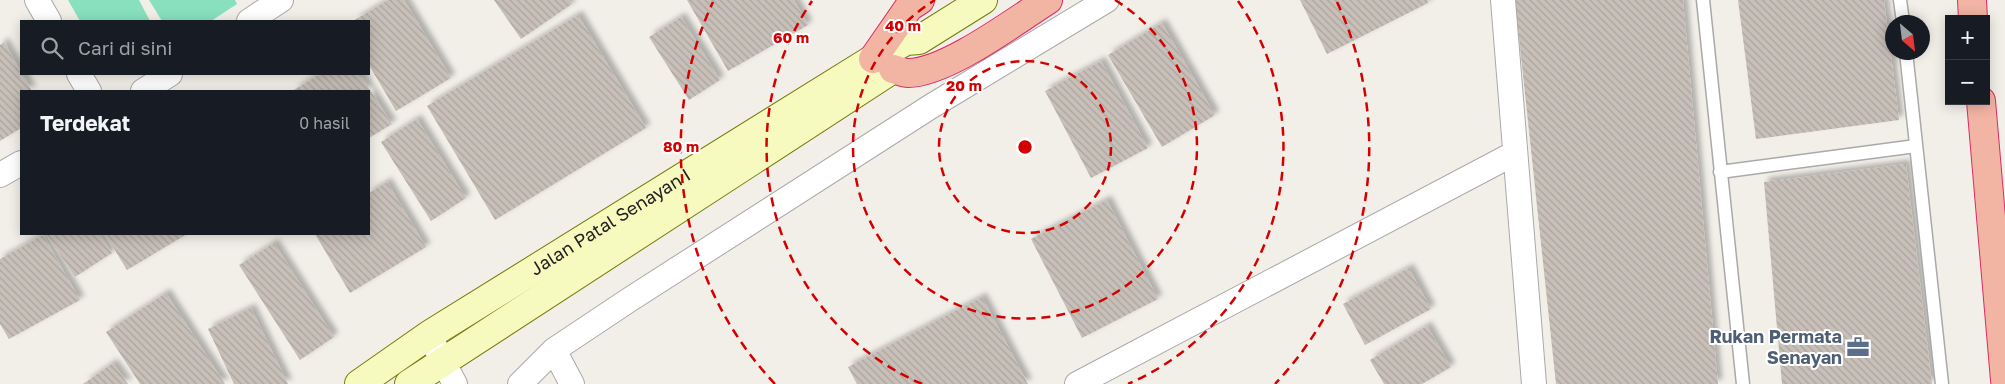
<!DOCTYPE html>
<html lang="id">
<meta charset="utf-8">
<style>
body{margin:0;font-family:"Golos Text",sans-serif;background:#20242c;color:#f1f3f6}
.controls{position:absolute;right:15px;top:15px;display:grid;overflow:hidden;border-radius:0px;box-shadow:0 2px 12px #0003}
.controls button{width:45px;height:45px;display:grid;place-items:center;padding:0;border:0;border-bottom:1px solid #363941;background:#171b24;color:#f1f3f6;font:25px sans-serif}
.compass{position:absolute;left:1885px;top:15px;width:45px;height:45px;border-radius:50%;background:#171b24;box-shadow:0 2px 12px #0003;rotate:152deg}
.list{margin:0;padding:0;list-style:none}
h2{display:flex;justify-content:space-between;align-items:center;height:65px;margin:0;padding:0 20px;font-size:21px}
h2 small{font-size:16px;font-weight:400;color:#9ea1a6}
.icon{flex:none;width:28px;height:28px;fill:none;stroke:currentColor;stroke-width:2;stroke-linecap:round;stroke-linejoin:round}
.map{position:relative;flex:none;width:2005px;height:384px;overflow:hidden}
.search{position:absolute;background:#171b24;box-shadow:0 2px 12px #0003;left:20px;top:20px;width:350px;height:55px;display:flex;align-items:center;gap:12px;box-sizing:border-box;padding:0 18px;border-radius:0px;color:#9ea1a6;font-size:19px}
.panel{position:absolute;background:#171b24;box-shadow:0 2px 12px #0003;left:20px;top:90px;width:350px;height:145px;border-radius:0px}
.map>svg:first-child{display:block}
</style>
<div class="map">
<svg width="2005" height="384" viewBox="0 0 2005 384">
<defs>
<pattern id="building-back-hatch" width="6" height="6" patternUnits="userSpaceOnUse" patternTransform="scale(1.25)"><rect width="6" height="6" fill="#c7bfb8"/><path d="M-1 5l2 2M0 0l6 6M5-1l2 2" fill="none" stroke="#aba49e"/></pattern>
<filter id="shadow"><feDropShadow dx="4.5" dy="-4.5" stdDeviation="2.5" flood-color="#0004"/></filter>
</defs>
<rect width="100%" height="100%" fill="#f2efe9"/>
<path fill="#88e0be" d="M68,0H139L150,21H80Z
M149,0H235L237,4L211,21H162Z"/>
<path fill="url(#building-back-hatch)" filter="url(#shadow)" d="M388,0H404L451,78L396,111L369,65V21H353Z
M494,0H569L572,4L521,39Z
M687,0H794L808,25L728,71Z
M1300,0H1427L1428,3L1327,54Z
M1515,0H1683L1718,384H1556Z
M1738,0H1884L1899,120L1756,139Z
M578,15L646,128L495,220L427,106Z
M681,17L720,80L689,100L649,37Z
M1162,23L1215,115L1162,147L1108,55Z
M4,42L32,91H21V128L0,141V45Z
M1101,61L1148,148L1091,178L1045,91Z
M320,74H360L392,124L369,138V91H292Z
M417,119L466,198L431,221L381,142Z
M1906,164L1932,384H1782L1764,182Z
M387,182L426,247L350,293L315,234H369V193Z
M1107,200L1158,299L1082,338L1031,239Z
M46,234H99L112,253L75,277Z
M105,234H187L127,270Z
M43,235L80,300L9,339L0,324V259Z
M274,243L334,337L300,360L239,265Z
M1409,268L1431,309L1365,345L1343,304Z
M166,293L225,384H140L106,332Z
M982,297L1028,384H857L848,367Z
M251,308L288,384H234L208,329Z
M1427,326L1451,367L1422,384H1384L1370,360Z
M113,363L128,384H83Z"/>
<g fill="none" stroke-linecap="round" stroke-linejoin="round">
<defs>
<path id="service" d="M1703,0L1743,384
M1900,0L1903,22
M1906,52L1942,384
M1720,172L1916,146"/>
<path id="minor" d="M37,0L49,21
M1503,0L1534,384
M249,21L281,0
M79,74L89,91
M143,91L170,74
M0,175L21,163
M429,335L455,384
M554,350L572,384
M520,384L554,350L629,300L930,107L1107,0
M1077,384L1515,153"/>
<g id="secondary">
<path id="s1" d="M359,384L429,335L873,59L906,41L919,40L983,0"/>
<path d="M409,384L893,69"/>
</g>
<path id="trunk" d="M1972,0L1973,19
M873,59L909,7L920,0
M893,69C898,70 903,73 908,73C946,73 1015,21 1048,0
M1981,101L2005,380"/>
</defs>
<use href="#service" stroke="#a9a9a9" stroke-width="15"/>
<use href="#minor" stroke="#a9a9a9" stroke-width="26"/>
<use href="#secondary" stroke="#707d05" stroke-width="30"/>
<use href="#trunk" stroke="#dc2a67" stroke-width="30"/>
<use href="#service" stroke="#fff" stroke-width="12"/>
<use href="#minor" stroke="#fff" stroke-width="24"/>
<use href="#secondary" stroke="#f7fabf" stroke-width="28"/>
<use href="#trunk" stroke="#f2b4a3" stroke-width="28"/>
</g>
<g fill="none" stroke="#d40000" stroke-width="2.5" stroke-dasharray="9 6">
<circle cx="1025" cy="147" r="86"/>
<path d="M1115 0A172 172 0 1 1 935 0"/>
<path d="M922 384A258 258 0 0 1 812 1M1238 1A258 258 0 0 1 1128 384"/>
<path d="M775 384A344 344 0 0 1 713 2M1337 2A344 344 0 0 1 1275 384"/>
</g>
<defs>
<symbol id="office-bare" viewBox="-9 -9 18 18"><path d="M-6-3h4V-5.5h4V-3h4V5H-6ZM-1-4.5V-3h2v-1.5ZM-6 0V1H6V0Z" fill="#5c6f8a" stroke="#fff" stroke-width="2.5" paint-order="stroke"/></symbol>
</defs>
<g fill-rule="evenodd">
<use href="#office-bare" x="1842" y="331" width="32" height="32"/>
</g>
<g text-anchor="middle" stroke-width="4" stroke-linejoin="round" paint-order="stroke">
<g font-size="18" fill="#222" stroke="#fff">
<text dy="6" stroke="none"><textPath href="#s1" startOffset="299">Jalan Patal Senayan I</textPath></text>
</g>
<g font-size="18" font-weight="bold" fill="#4e5e75" stroke="#fff" text-anchor="end">
<text x="1842" y="343">Rukan Permata<tspan x="1842" dy="21">Senayan</tspan></text>
</g>
</g>
<circle cx="1025" cy="147" r="8" fill="#d40000" stroke="#fff" stroke-width="2.5"/>
<g font-size="15" text-anchor="middle" font-weight="bold" fill="#d40000" stroke="#fff" stroke-width="4" stroke-linejoin="round" paint-order="stroke">
<text x="903" y="31">40 m</text>
<text x="791" y="43">60 m</text>
<text x="964" y="91">20 m</text>
<text x="681" y="152">80 m</text>
</g>
</svg>
<div class="controls">
<button>+</button>
<button>−</button>
</div>
<svg class="compass" viewBox="-18 -18 36 36"><path d="M0-13l5 13h-10z" fill="#e53935"/><path d="M0 13l5-13h-10z" fill="#9ea1a6"/></svg>
<div class="search"><svg class="icon" aria-label="search" viewBox="0 0 24 24"><circle cx="10" cy="10" r="6"/><path d="M15 15l6 6"/></svg>Cari di sini</div>
<section class="panel">
<h2>Terdekat<small>0 hasil</small></h2>
<ul class="list">
</ul>
</section>
</div>
